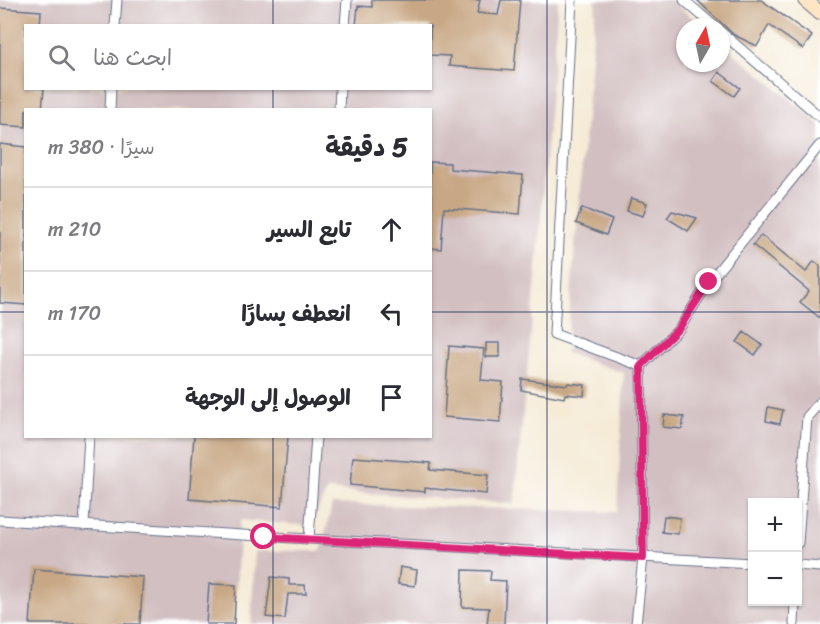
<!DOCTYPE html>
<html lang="ar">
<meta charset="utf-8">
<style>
body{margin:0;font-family:Sriracha,"Playpen Sans Arabic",sans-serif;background:#f7f7f7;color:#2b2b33;direction:rtl}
.controls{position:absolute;right:18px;bottom:18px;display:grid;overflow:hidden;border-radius:0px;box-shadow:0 2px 4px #0004}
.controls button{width:54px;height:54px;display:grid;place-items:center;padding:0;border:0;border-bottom:2px solid #e1e1e2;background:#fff;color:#2b2b33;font:30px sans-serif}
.compass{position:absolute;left:676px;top:18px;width:54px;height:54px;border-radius:50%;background:#fff;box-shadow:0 2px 4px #0004;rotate:9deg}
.stop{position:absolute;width:18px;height:18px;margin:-14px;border:4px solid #db2777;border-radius:50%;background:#fff}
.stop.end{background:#db2777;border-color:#fff;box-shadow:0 2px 6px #0008}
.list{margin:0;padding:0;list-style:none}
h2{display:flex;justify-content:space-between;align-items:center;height:78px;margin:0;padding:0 24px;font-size:26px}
h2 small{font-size:20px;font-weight:400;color:#7c7c81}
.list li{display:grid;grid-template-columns:39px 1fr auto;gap:18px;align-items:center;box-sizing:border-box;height:84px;padding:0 24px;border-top:2px solid #e1e1e2}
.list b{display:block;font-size:22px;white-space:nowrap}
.list em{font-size:20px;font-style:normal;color:#7c7c81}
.icon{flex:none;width:33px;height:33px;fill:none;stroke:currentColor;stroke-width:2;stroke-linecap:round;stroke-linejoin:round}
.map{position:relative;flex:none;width:820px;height:624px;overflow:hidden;direction:ltr}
.search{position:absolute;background:#fff;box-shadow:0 2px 4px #0004;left:24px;top:24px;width:408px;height:66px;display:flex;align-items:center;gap:15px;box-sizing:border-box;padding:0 21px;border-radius:0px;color:#7c7c81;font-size:22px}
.panel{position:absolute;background:#fff;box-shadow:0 2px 4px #0004;left:24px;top:108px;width:408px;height:330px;border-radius:0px;direction:rtl}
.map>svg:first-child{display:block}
</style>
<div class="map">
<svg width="820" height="624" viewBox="0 0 820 624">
<rect width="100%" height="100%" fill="#fff"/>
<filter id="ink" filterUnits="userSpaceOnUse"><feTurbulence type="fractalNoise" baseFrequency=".0167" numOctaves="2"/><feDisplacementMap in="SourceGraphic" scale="12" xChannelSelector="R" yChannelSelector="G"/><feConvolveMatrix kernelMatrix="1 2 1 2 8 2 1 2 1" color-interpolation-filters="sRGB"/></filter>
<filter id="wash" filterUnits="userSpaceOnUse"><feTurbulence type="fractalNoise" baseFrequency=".008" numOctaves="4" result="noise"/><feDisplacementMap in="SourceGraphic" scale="24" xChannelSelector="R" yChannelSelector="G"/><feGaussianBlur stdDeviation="1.35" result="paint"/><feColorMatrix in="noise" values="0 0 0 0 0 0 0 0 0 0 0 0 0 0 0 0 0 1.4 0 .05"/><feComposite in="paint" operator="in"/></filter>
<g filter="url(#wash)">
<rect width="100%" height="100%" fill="#f5ebd7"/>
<path fill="#d2bfc1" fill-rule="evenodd" d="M0,0H558L536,279L514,504L327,490L310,526L240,520L234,624H0ZM26,26H430V88H26ZM26,110H430V436H26Z
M596,0H671L703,27H685V63H721V42L820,124V624H251L255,551H321L332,504L617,512L624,373L566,353ZM752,502H798V602H752Z"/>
<g id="blocks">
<path fill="#c8a784" d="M372,0H480L477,13L498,15L501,0H520L514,71L449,66L450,56L430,55V26H356L358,6L372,7Z
M697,0H761L812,36L803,49L769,25L757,46L734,35Z
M0,8L41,11L40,26H26V88H44L42,110H26V127L0,125Z
M719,72L740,88L734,96L713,81Z
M0,144L26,147V305L0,303Z
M430,162L450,163V169L523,175L520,214L444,208L441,249L430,248L432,195H430Z
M631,198L647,203L643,216L627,211Z
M582,208L612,220L606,235L576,223Z
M672,211L697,218L688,231L667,218Z
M761,235L806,272L814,261L820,266V318L800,302L809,291L753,245Z
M744,332L762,345L755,355L737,342Z
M486,343H500V357H486Z
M449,346L484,349L481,380L503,382L500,422L444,417Z
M522,379L567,385L568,383L585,385L584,396L565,394L564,398L521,390Z
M768,407L783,410L780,424L766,421Z
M664,415L684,417L682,429L663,427Z
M194,436H288L282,507L189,499Z
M353,457L431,463L430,470L488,475L486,494L425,488V492L350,485Z
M664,516L680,518L678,534L662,532Z
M400,567L417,570L415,586L398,584Z
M34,569L143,577L140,624H30Z
M463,570L491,571L490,580L506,581L504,624H487L489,608L462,607Z
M271,577L289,579V585H305L306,594H288L285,619L266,617Z
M209,584L236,585L234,624H206Z"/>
</g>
</g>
<g filter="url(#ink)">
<use href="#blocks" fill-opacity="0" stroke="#677188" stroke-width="1.5"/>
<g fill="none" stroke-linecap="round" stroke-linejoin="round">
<defs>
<path id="street" d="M572,0L554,334L641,366L679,329L709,282L820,145
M684,0L715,27
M115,26L117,0
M345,26L347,0
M721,32L820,117
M110,110L111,88
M339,110L340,88
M0,520L309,539L316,436
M84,526L89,436
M309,539L752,563
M798,543L807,417L820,402
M798,565L820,567
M636,624L643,558L641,366
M794,624L795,602"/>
<path id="secondary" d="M805,0L820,13"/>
</defs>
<use href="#street" stroke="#677188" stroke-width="11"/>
<use href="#secondary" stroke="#677188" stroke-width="16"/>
<use href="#street" stroke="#fff" stroke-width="9"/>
<use href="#secondary" stroke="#fde5c5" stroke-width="14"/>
</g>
</g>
<g fill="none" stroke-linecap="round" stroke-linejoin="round" filter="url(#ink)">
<path stroke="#db2777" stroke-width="8" d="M264,537L643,558L641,366L679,328L709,282"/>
</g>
<path fill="none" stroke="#1b2f5e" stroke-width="1.5" stroke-opacity="0.55" d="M273,0V26M547,0V624M273,88V110M0,312H26M430,312H820M273,436V624"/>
</svg>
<div class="controls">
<button>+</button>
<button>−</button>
</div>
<svg class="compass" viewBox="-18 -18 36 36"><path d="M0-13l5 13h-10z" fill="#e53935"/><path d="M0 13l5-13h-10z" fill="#7c7c81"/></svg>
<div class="stop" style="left:264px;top:537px"></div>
<div class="stop end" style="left:709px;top:282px"></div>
<div class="search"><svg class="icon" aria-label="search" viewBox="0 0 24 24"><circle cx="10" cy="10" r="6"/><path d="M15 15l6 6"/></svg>ابحث هنا</div>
<section class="panel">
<h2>5 دقيقة<small>سيرًا · 380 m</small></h2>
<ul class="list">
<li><svg class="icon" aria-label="ahead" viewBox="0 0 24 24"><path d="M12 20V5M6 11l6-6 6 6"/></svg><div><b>تابع السير</b></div><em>210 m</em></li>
<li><svg class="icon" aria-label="left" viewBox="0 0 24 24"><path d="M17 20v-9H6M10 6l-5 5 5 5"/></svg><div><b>انعطف يسارًا</b></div><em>170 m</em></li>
<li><svg class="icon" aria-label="arrive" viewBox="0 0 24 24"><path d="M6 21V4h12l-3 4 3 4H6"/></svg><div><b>الوصول إلى الوجهة</b></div></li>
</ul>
</section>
</div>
